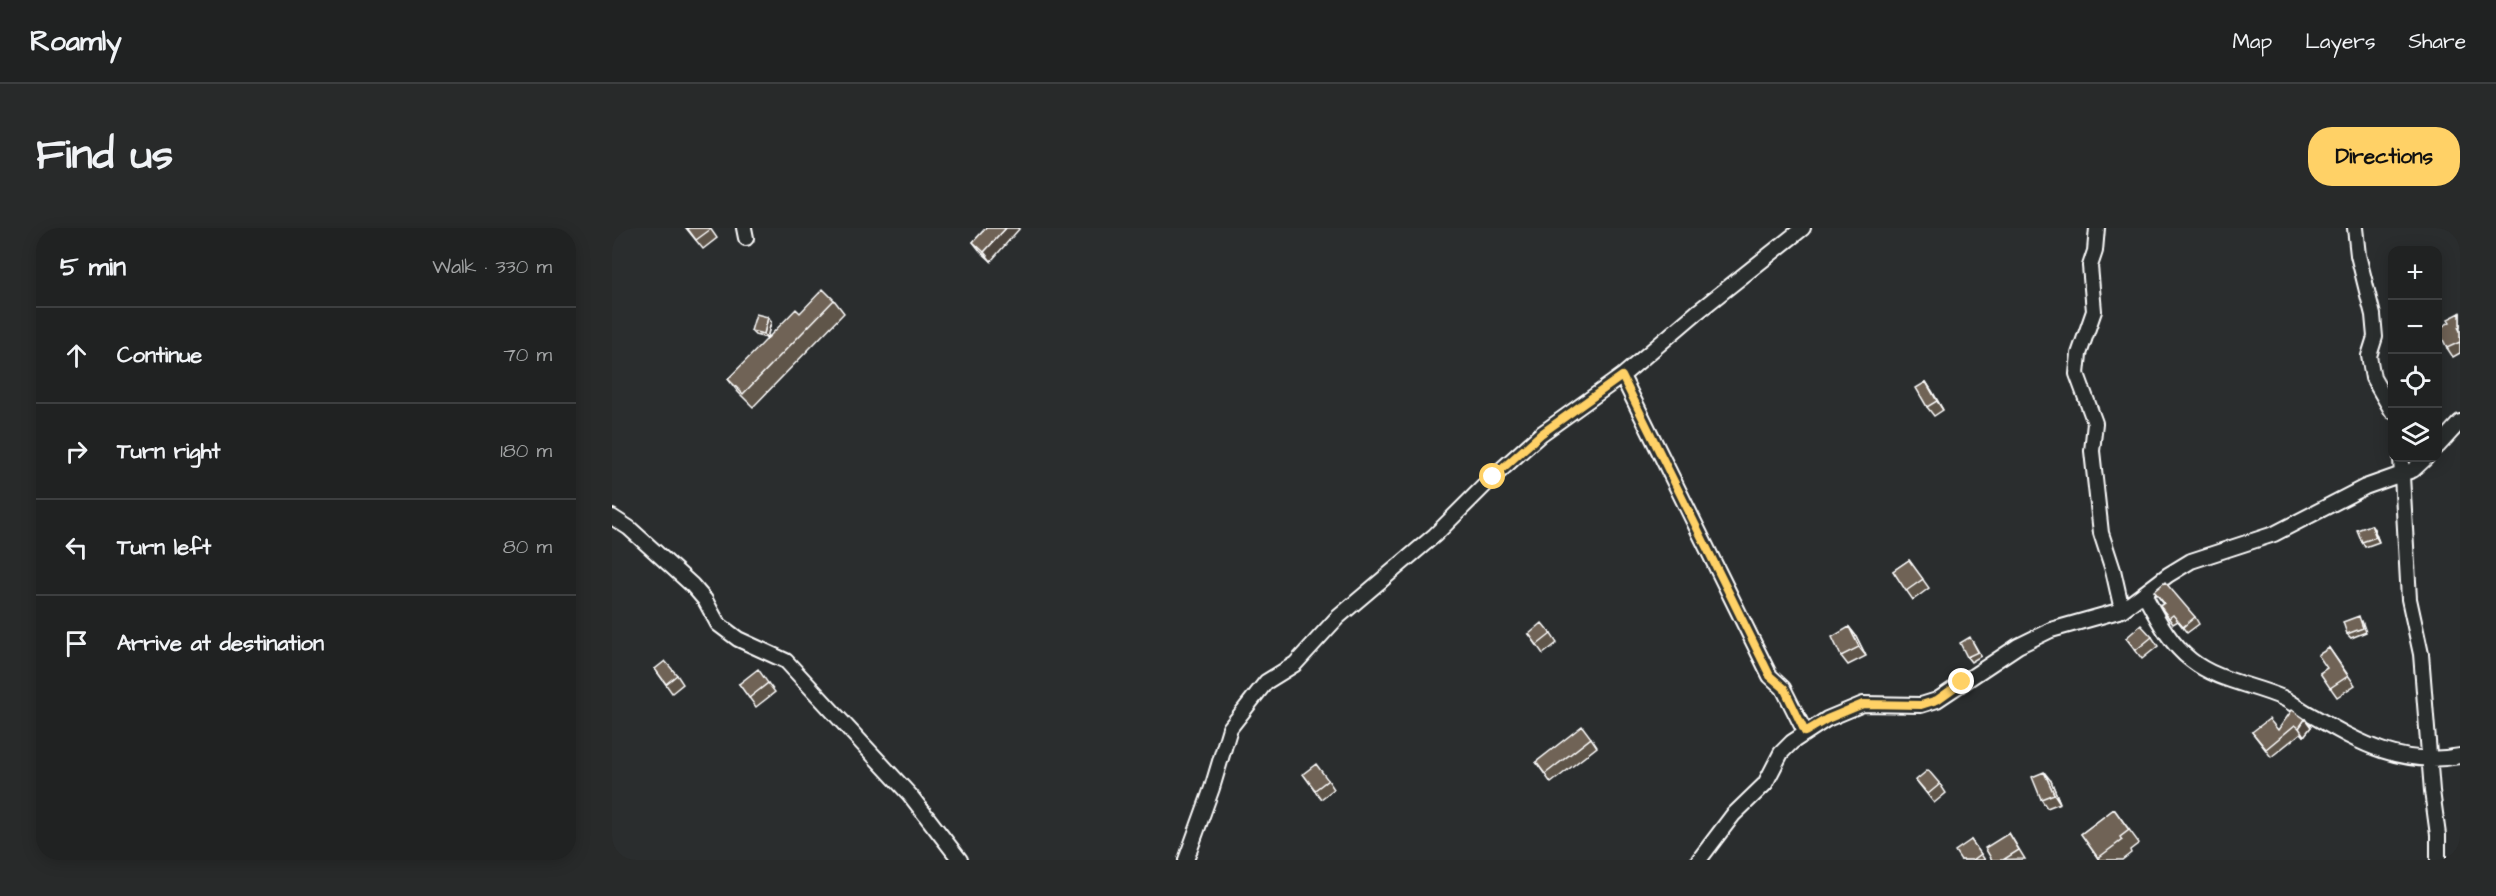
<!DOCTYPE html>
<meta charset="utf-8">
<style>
body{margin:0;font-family:"Architects Daughter",sans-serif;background:#282a2a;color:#f1f3f6}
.controls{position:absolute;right:18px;top:18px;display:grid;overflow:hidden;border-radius:12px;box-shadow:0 3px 15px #0003}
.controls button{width:54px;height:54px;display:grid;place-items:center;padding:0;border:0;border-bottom:2px solid #3d3f40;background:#202222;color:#f1f3f6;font:30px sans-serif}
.stop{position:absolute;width:18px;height:18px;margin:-14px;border:4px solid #ffd166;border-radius:50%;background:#fff}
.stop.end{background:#ffd166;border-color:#fff;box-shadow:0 2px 6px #0008}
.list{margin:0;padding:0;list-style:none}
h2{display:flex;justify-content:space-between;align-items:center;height:78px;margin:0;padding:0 24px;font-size:26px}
h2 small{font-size:20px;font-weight:400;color:#a2a4a5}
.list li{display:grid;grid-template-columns:39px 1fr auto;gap:18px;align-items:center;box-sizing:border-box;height:96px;padding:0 24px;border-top:2px solid #3d3f40}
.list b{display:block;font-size:22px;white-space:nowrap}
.list em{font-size:20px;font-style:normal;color:#a2a4a5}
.icon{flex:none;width:33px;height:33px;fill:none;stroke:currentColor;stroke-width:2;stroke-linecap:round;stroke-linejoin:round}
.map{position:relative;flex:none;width:1848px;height:632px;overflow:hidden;border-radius:24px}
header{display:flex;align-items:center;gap:36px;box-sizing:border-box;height:84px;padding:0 30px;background:#202222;border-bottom:2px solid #3d3f40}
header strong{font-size:28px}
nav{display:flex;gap:33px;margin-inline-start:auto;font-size:21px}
.intro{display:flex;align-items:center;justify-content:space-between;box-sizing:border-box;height:144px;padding:0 36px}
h1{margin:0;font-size:42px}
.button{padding:15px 27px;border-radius:24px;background:#ffd166;color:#111;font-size:21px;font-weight:700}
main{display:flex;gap:36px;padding:0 36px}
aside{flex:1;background:#202222;border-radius:24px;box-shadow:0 3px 15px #0003}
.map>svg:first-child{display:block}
</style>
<header>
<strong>Roamly</strong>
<nav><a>Map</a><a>Layers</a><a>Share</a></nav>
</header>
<div class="intro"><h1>Find us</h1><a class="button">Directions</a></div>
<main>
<aside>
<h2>5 min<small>Walk · 330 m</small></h2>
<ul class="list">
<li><svg class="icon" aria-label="ahead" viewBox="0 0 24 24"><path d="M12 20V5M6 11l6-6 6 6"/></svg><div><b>Continue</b></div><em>70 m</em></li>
<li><svg class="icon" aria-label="right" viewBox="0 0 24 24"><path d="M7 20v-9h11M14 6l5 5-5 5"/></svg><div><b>Turn right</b></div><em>180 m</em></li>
<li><svg class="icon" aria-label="left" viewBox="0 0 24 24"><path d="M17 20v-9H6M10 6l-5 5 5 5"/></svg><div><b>Turn left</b></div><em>80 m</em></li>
<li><svg class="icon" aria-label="arrive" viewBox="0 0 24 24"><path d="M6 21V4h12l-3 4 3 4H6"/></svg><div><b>Arrive at destination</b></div></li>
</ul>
</aside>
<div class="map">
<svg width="1848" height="632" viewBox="0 0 1848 632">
<rect width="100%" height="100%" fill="#2a2d2e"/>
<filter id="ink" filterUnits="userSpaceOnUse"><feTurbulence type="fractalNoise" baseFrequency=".0167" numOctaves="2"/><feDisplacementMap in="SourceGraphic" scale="12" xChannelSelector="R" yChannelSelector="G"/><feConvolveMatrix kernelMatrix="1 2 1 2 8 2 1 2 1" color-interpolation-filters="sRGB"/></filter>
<g filter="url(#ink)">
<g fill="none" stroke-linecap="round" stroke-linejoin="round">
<defs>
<path id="street" d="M132,0L134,10
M1485,0L1483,23L1478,38L1482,83L1467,126L1465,146L1483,195L1480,223L1489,305L1501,342L1510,382
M1743,0L1746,27L1761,87L1763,109L1757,128L1761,150L1780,183
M1010,148L1158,448L1171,460L1193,504
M1826,218L1848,194
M1789,230L1797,371L1809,426L1820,563L1826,607V632
M0,289L17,300L80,357L93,372L106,396L126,411L174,433L298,567L348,632
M1532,366C1545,390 1557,415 1579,432C1605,453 1642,457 1671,470C1681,475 1689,482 1699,487C1748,515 1789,539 1848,528
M574,632L600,560L618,500L654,454L683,436L725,390L823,307L881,249L929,206L1010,148L1084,85L1191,0
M1087,632L1121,587L1153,556L1169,525L1180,514L1215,491L1251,476L1309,477L1325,472L1406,418L1439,402L1510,382L1556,347L1579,333L1662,306L1753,259L1801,242L1814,230"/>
</defs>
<use href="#street" stroke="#fff" stroke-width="18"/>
<use href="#street" stroke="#2a2d2e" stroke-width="14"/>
</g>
<path fill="#5f554a" stroke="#fff" stroke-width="1.5" d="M74,0H98L105,10L91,21Z
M374,0L379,33L368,23L361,14Z
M222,72L232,85L141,179L126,164L116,151L188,85Z
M1848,85V125L1841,129L1835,120L1838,94Z
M159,94L155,110L143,107L139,103Z
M1314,154L1331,182L1322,188L1315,179Z
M1762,301L1767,314L1753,319L1750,314Z
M1297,332L1317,360L1301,372L1281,343Z
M1542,363L1583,389L1587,396L1575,405L1566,393L1561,396L1548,378L1551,375Z
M1750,393L1754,404L1739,410L1735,406Z
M1237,399L1244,408L1254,428L1236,437L1229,428Z
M917,406H939L945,415L931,426Z
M1540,409L1546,418L1530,431L1514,410Z
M1361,414L1369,428L1359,434L1355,429Z
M1717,420L1743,457L1725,469L1708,445L1715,440Z
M43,441L65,447L71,456L60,465Z
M156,455L163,464L144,479L127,456Z
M1693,491L1699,499L1692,508L1689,505L1659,529L1640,504L1666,502Z
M979,510L985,519L939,555L924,534Z
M691,546L716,552L722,561L709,571Z
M1304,552L1328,556L1334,565L1322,575Z
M1439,553L1448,575L1435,580L1429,571Z
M1502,581L1527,615L1518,622L1519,625L1510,632H1487L1469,606Z
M1397,605L1413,631L1380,632Z
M1359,612L1373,632H1349Z"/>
<path fill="#4e453c" stroke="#fff" stroke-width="1.5" d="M394,0H408L379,33L372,24Z
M156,89L159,94L155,110L152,106Z
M1314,154L1320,163L1331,182L1325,173Z
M1759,297L1762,301L1767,314L1764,309Z
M1237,399L1244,408L1254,428L1247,419Z
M1693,491L1699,499L1692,508L1687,500Z
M1432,544L1439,553L1448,575L1442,566Z"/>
<path fill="#6f6356" stroke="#fff" stroke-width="1.5" d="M75,0H98L99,1L84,12Z
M374,0H394L372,24L361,14Z
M211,61L222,72L131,166L116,151L184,81L188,85Z
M1848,85V98L1846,99L1848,103V114L1835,120L1826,101L1838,94L1836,91Z
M144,86L156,89L152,106L139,103Z
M1780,129V138L1776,132Z
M1314,154L1325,173L1315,179L1304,160Z
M1759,297L1764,309L1750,314L1745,302Z
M1297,332L1311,351L1294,363L1281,343Z
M1553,354L1583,389L1571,399L1561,387L1557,390L1548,378L1552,375L1542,363Z
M1747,388L1751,400L1735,406L1731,394Z
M930,395L939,406L925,417L917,406Z
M1529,397L1540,409L1524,422L1514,410Z
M1237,399L1247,419L1229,428L1220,409Z
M1358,409L1366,424L1355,429L1348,415Z
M1717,420L1736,448L1718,460L1708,445L1715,440L1706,427Z
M53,433L65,447L54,456L43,441Z
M146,441L156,455L137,470L127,456Z
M1680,482L1693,491L1687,500L1683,497L1654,521L1640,504L1657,491L1666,502Z
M970,498L979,510L933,546L924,534Z
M704,536L716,552L703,562L691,546Z
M1316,542L1328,556L1316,566L1304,552Z
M1432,544L1442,566L1429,571L1420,549Z
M1502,581L1517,602L1508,609L1510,612L1486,630L1469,606Z
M1397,605L1407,622L1391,632H1380L1373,620Z
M1359,612L1369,626L1361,632H1349L1343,623Z"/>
</g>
<g fill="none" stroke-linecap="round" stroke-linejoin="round" filter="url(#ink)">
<path stroke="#ffd166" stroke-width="8" d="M881,249L929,206L1010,148L1158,448L1172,460L1193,504L1215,491L1251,476L1309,477L1325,472L1350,454"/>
</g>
</svg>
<div class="controls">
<button>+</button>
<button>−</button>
<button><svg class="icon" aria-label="locate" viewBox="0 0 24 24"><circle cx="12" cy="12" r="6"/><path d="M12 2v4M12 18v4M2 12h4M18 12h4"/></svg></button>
<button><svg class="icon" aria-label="layers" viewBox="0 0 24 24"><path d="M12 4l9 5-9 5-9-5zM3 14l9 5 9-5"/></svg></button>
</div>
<div class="stop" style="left:881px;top:249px"></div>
<div class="stop end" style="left:1350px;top:454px"></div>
</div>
</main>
